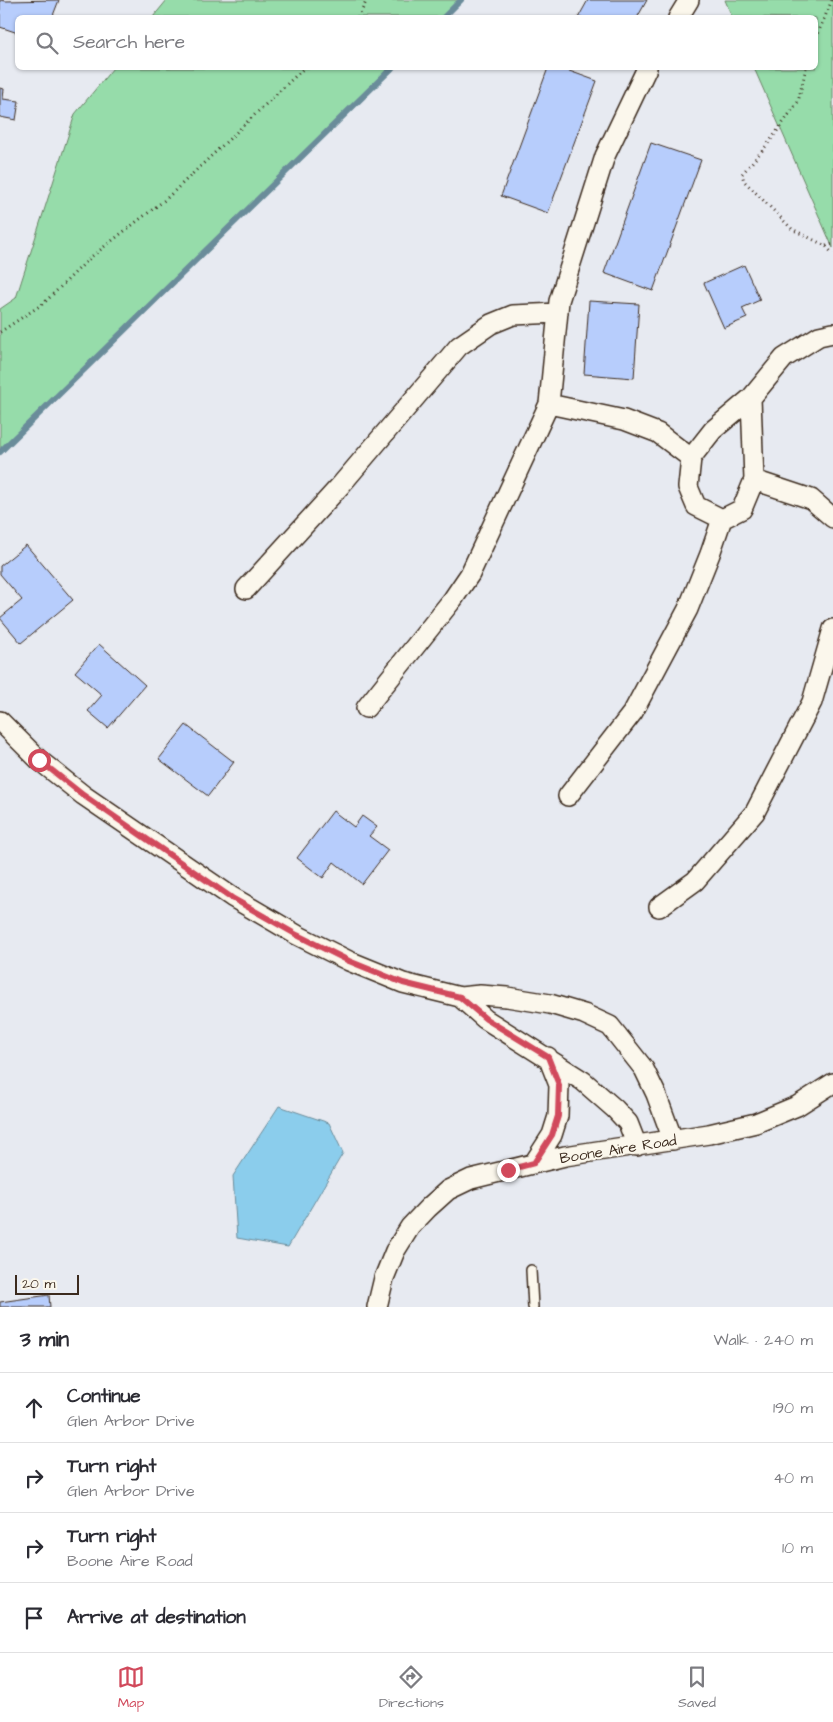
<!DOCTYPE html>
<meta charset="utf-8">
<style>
body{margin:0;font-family:"Architects Daughter",sans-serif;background:#f7f7f7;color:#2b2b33}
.scale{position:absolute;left:15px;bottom:12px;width:64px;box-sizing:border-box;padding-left:5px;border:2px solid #3b2a1e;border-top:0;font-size:14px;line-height:18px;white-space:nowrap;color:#3b2a1e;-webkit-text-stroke:4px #fbf7ec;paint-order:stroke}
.stop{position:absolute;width:15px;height:15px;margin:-11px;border:4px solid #d1495b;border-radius:50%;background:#fff}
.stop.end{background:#d1495b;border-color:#fff;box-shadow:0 1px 5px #0008}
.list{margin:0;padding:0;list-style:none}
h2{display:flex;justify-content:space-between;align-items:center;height:65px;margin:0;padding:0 20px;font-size:21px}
h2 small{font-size:16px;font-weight:400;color:#7c7c81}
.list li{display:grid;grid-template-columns:32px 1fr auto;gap:15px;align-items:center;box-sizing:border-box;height:70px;padding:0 20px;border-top:1px solid #e1e1e2}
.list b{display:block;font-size:19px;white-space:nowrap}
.list p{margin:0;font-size:16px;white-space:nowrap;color:#7c7c81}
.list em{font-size:16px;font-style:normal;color:#7c7c81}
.icon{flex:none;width:28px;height:28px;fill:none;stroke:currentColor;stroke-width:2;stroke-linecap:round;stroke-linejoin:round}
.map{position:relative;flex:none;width:833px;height:1307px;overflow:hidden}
.search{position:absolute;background:#fff;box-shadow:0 1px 4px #0004;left:15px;right:15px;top:15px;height:55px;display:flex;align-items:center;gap:12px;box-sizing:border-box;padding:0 18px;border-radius:8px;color:#7c7c81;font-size:19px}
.sheet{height:345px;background:#fff}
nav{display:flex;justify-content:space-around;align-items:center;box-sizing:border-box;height:70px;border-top:1px solid #e1e1e2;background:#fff;font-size:14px;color:#7c7c81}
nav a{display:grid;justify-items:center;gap:2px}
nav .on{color:#d1495b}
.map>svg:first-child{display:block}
</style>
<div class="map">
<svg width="833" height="1307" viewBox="0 0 833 1307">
<rect width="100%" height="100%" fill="#e7eaf1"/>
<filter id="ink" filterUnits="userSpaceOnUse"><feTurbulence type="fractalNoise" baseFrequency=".02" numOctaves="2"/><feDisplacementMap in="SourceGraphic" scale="10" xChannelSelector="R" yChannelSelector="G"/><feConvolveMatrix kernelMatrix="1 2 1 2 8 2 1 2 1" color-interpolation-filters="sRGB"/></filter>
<g filter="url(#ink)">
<path fill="#96dcaa" stroke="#688364" d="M167,0H461L443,17H153Z
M725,0H833V248L754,68H816V18L732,17Z
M113,68H392L0,452V309L16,298L75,114Z"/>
<path fill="#8bcdec" stroke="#6b8c9a" d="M279,1106L329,1123L343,1153L288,1247L237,1238L233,1176Z"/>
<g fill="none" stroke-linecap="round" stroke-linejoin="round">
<path stroke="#6b8c9a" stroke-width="6" d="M443,18L461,0
M0,452L392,68"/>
</g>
<path fill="#b7cdfc" stroke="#3b2a1e" d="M0,0L6,1L59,0L52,18H18V33L0,27Z
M588,0H647L637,18H578Z
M548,68H561L597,81L548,213L501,196Z
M0,88L4,89L3,99L19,101L16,120L0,117Z
M651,143L701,160L653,291L604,273Z
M744,265L760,300L742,308L747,318L724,328L704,283Z
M589,301L639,304L634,378L584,374Z
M26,545L73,600L21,643L0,618L22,600L0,574V566Z
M99,644L145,685L108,728L88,711L102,695L75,672Z
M186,725L234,762L208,796L159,759Z
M333,811L354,827L362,816L377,827L369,836L388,850L362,884L334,862L323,878L297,858Z
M49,1295L50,1307H0V1302Z"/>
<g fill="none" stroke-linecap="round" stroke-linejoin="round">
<defs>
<path id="service" d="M531,1270L533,1307"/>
<path id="minor" d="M678,18L689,0
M751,398L754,480L742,509L722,519L696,506L688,487L691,458L713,430L751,398L784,358L819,336L833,333
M549,404L624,420L658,433L691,458
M754,480L811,499L833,518
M246,589L340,486L459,346L491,324L513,315L558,313
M366,708L453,599L470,574L549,404L559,301L605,156L647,68
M0,721L39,760L83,795L232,897L297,935L349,961L403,983L460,997L480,995L507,997L550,1004L584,1014L610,1026L644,1069L656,1094L673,1140
M568,796L633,712L688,609L710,554L722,519
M659,907L695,881L755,812L812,702L833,629
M460,997L485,1019L583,1081L615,1109L628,1123L637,1146
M534,1163L552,1135L558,1116L559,1085L548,1057
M377,1307L384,1278L395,1251L410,1227L428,1208L448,1190L471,1179L565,1156L709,1134L756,1123L797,1106L833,1083"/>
</defs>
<use href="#service" stroke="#3b2a1e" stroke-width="12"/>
<use href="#minor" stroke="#3b2a1e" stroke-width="22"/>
<path stroke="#3b2a1e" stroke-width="3" stroke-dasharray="1 4" stroke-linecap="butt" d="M358,18L367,0
M816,38L832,0
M806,68L798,102L767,145L742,174L744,181L792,229L826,246L833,254
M826,246L833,244
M0,332L44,303L91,257L166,199L304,68"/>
<use href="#service" stroke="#fbf7ec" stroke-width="9"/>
<use href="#minor" stroke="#fbf7ec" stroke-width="19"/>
</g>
</g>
<g fill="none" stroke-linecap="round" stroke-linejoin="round" filter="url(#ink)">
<path stroke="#d1495b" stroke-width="6" d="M39,760L83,795L232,898L297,935L349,961L403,983L460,997L486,1019L548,1057L559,1085L558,1116L552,1135L534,1163L508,1170"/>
</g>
<g text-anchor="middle" stroke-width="4" stroke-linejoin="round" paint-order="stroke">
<g font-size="15" fill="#3b2a1e" stroke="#fbf7ec">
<text transform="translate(618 1149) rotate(-9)" y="5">Boone Aire Road</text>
</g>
</g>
</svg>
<div class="scale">20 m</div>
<div class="stop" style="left:39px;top:760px"></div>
<div class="stop end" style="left:508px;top:1170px"></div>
<div class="search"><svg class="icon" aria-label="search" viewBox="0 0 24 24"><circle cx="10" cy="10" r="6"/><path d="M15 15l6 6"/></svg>Search here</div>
</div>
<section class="sheet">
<h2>3 min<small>Walk · 240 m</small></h2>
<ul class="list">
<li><svg class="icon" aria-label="ahead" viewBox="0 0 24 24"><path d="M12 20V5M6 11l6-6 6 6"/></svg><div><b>Continue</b><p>Glen Arbor Drive</p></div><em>190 m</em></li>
<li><svg class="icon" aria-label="right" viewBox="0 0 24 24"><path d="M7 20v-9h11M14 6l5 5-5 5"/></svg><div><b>Turn right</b><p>Glen Arbor Drive</p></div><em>40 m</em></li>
<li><svg class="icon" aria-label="right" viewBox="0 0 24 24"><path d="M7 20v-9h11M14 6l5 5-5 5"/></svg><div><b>Turn right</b><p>Boone Aire Road</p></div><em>10 m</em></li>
<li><svg class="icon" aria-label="arrive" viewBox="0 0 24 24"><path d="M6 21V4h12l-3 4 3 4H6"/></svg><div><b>Arrive at destination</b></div></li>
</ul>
</section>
<nav>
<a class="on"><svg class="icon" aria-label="map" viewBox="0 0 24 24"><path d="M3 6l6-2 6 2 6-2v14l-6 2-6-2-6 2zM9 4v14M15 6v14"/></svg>Map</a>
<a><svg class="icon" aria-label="directions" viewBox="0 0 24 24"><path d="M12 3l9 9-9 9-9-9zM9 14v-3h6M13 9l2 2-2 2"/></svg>Directions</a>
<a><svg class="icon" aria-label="saved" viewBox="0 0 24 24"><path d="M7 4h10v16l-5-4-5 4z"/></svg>Saved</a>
</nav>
